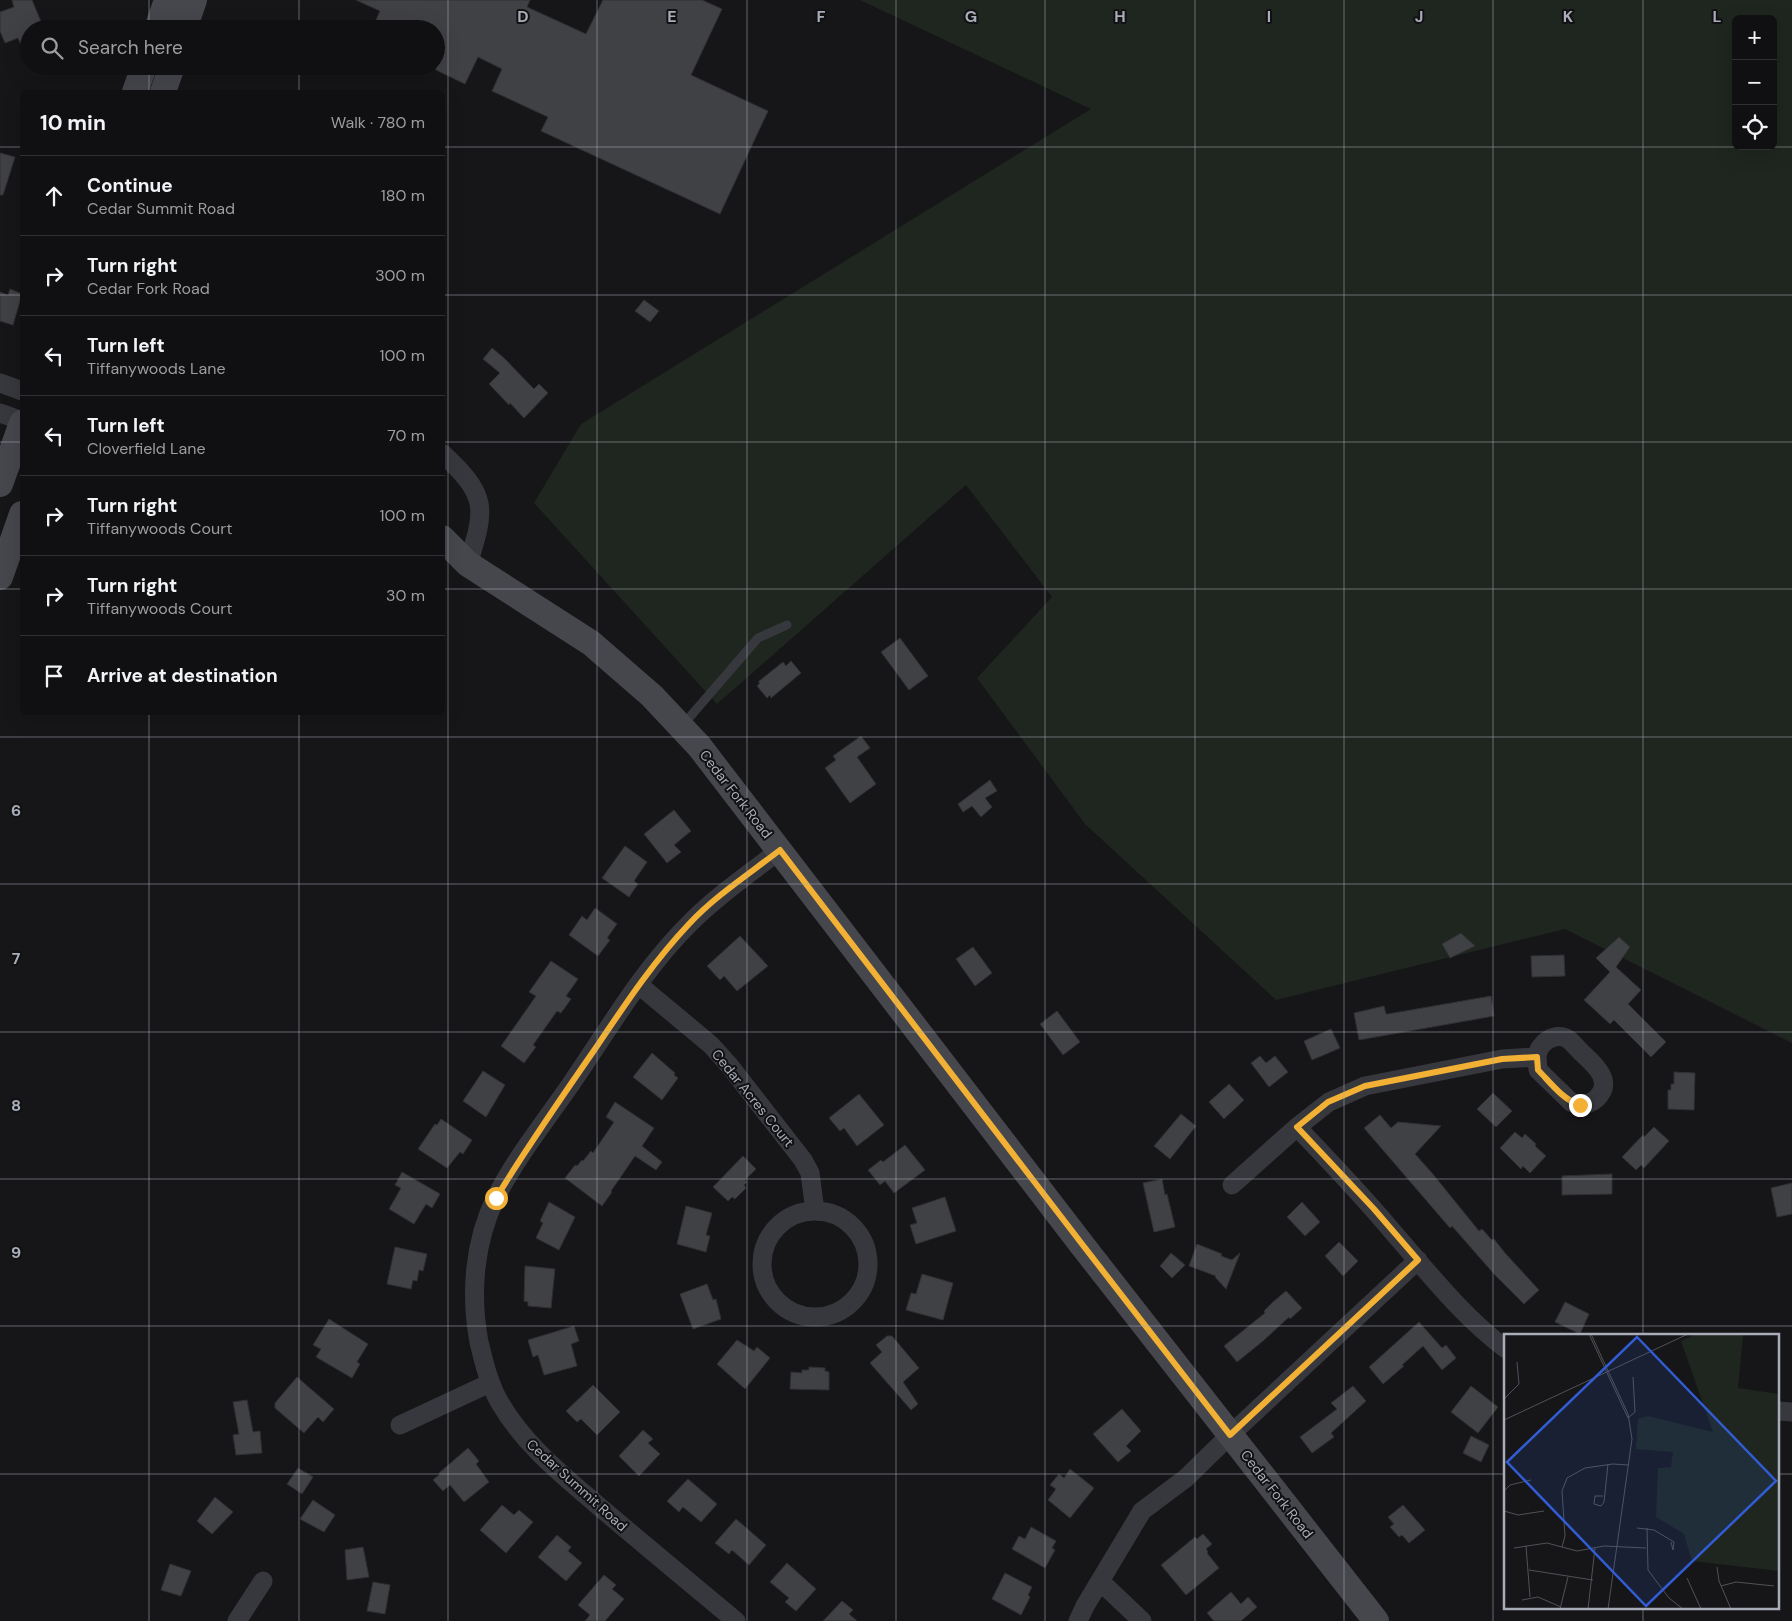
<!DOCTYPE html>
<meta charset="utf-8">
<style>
body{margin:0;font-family:"DM Sans",sans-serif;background:#19191b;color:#f1f3f6}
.controls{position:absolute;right:15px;top:15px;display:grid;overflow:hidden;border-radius:8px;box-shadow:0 5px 20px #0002}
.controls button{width:45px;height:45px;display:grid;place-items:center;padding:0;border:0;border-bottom:1px solid #303032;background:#101012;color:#f1f3f6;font:25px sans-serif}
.stop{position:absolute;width:15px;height:15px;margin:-11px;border:4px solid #f2b134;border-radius:50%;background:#fff}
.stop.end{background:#f2b134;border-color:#fff;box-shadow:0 1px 5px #0008}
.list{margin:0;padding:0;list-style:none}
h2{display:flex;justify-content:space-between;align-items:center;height:65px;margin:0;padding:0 20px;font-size:21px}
h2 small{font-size:16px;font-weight:400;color:#9c9d9f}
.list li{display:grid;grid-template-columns:32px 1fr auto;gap:15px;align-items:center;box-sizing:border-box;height:80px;padding:0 20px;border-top:1px solid #303032}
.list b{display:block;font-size:19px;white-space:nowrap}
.list p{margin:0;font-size:16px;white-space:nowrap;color:#9c9d9f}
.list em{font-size:16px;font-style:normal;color:#9c9d9f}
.icon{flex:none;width:28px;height:28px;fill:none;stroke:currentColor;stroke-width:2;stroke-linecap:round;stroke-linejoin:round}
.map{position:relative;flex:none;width:1792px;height:1621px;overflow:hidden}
.search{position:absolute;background:#101012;box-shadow:0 5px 20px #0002;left:20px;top:20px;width:425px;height:55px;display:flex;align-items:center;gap:12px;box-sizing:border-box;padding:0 18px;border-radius:28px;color:#9c9d9f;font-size:19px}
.panel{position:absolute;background:#101012;box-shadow:0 5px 20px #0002;left:20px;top:90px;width:425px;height:625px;border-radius:8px}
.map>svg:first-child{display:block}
</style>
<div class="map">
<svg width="1792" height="1621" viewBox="0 0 1792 1621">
<rect width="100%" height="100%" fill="#161618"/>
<path fill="#1e261f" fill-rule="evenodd" d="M860,0H1792V1043L1565,929L1276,1000L1085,824L977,678L1052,597L966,485L717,704L534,503L581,424L1091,109ZM1736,19H1773V146H1736Z"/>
<path fill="#404145" stroke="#303034" d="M12,0H32L44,29H29V64L18,38L5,43L0,31V12L14,7Z
M356,0H530L527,7L586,34L603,0H702L722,9L691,75L768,111L720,214L541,131L548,117L492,91L502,69L478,57L465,84L436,70V29H372L380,11Z
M0,153L15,157L3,195H0Z
M10,289L22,294L13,325L0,321V292L8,295Z
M644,300L659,311L650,322L635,311Z
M492,348L504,358L534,389L539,384L548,393L524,418L510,403L509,405L489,384L500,373L483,359Z
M900,638L928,676L909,690L881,652Z
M791,661L801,673L771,698L770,695L767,698L757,686L760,683L758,682L783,662L786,666Z
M861,736L870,748L857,757L876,784L850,803L825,768L836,760L833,756Z
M990,780L997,791L985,798L992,807L981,817L972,806L963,812L958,804Z
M674,810L691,831L674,845L681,852L667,863L644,834Z
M625,846L647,862L634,881L638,884L629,897L602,878Z
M595,908L617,924L607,938L610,940L598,956L569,935L582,916L587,920Z
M1461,933L1475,946L1450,958L1442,944Z
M740,936L768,966L737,991L724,976L720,980L707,966Z
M1619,937L1630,947L1616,967L1641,990L1628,1004L1666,1042L1651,1057L1614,1020L1610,1024L1584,1000L1610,972L1596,958Z
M973,947L992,973L975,986L956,959Z
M1564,955L1565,976L1532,977L1531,956Z
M551,961L578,979L566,996L571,999L561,1013L557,1011L533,1045L536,1047L524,1063L501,1046L536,996L529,992Z
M1491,996L1494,1016L1359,1040L1354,1013L1384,1006L1386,1014H1388Z
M1057,1011L1080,1042L1063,1055L1040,1024Z
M1331,1029L1340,1048L1312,1060L1304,1041Z
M652,1053L675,1073L674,1075L678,1078L662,1100L633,1077Z
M1260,1056L1266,1063L1275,1056L1288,1072L1269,1087L1251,1063Z
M483,1071L505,1085L486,1117L463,1101Z
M1674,1072L1695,1073L1694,1110L1668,1109V1090H1671V1084H1674Z
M1229,1084L1244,1100L1224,1119L1209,1102Z
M1493,1093L1512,1111L1496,1127L1477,1109Z
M859,1094L884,1125L857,1146L844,1128L840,1131L829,1118Z
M615,1102L654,1128L642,1146L662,1162L656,1170L635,1156L611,1191L612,1192L602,1206L565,1178L575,1165L577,1166L582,1160L583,1161L591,1151L593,1153L614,1122L606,1117Z
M1181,1114L1196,1126L1170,1159L1154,1146Z
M1380,1115L1391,1128L1398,1122L1441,1126L1415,1154L1432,1173L1479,1231L1482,1229L1492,1240L1494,1239L1505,1253L1539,1290L1524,1304L1494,1274L1452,1226L1450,1228L1364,1128Z
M441,1119L472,1140L463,1154L460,1152L447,1168L418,1149L435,1124L437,1125Z
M1654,1127L1669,1141L1644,1168L1641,1165L1636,1170L1622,1157L1643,1135L1644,1137Z
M1515,1132L1522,1138L1525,1134L1536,1144L1535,1146L1546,1156L1530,1173L1523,1166L1521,1169L1500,1148Z
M905,1145L925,1170L894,1193L885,1181L880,1185L868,1170L881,1160L883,1162Z
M743,1156L756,1169L745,1180L747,1182L744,1185L746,1188L735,1199L732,1197L728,1201L713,1187Z
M402,1172L440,1194L432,1208L426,1204L414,1224L389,1209L401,1188L395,1185Z
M1612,1174V1194L1562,1195V1176Z
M1162,1179L1165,1195L1167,1194L1175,1227L1154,1232L1143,1183Z
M1792,1183V1214L1777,1217L1771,1188Z
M945,1197L956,1231L916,1244L910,1225L917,1223L912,1208Z
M549,1202L575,1217L559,1250L536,1238L543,1223L540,1221Z
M1302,1202L1320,1222L1305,1236L1287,1217Z
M686,1206L712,1213L706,1235L710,1236L706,1252L677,1244Z
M1339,1242L1358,1261L1343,1276L1325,1256Z
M1197,1244L1222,1254L1221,1256L1232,1260L1240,1253L1226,1289L1215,1277L1216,1276L1189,1266Z
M395,1247L427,1254L423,1271L419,1270L417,1281L413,1280L411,1289L387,1284Z
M1171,1253L1185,1265L1172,1278L1160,1266Z
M525,1266L555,1269L551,1308L528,1306V1302L524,1301Z
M922,1274L953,1283L943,1320L906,1310L911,1293L916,1294Z
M707,1284L713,1300L716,1299L721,1319L693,1329L680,1294Z
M1286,1291L1302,1308L1290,1319L1289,1317L1263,1341L1237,1362L1224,1346L1265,1313L1264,1311L1273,1302Z
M1565,1302L1589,1314L1580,1334L1555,1322Z
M329,1319L368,1344L357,1362L360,1364L352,1378L316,1357L321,1349L313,1345Z
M1419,1322L1442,1348L1446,1345L1456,1358L1442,1370L1423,1346L1402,1365L1404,1366L1383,1384L1369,1367Z
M574,1326L579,1341L571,1344L577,1366L544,1375L538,1355L533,1357L528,1340Z
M887,1336H892L919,1368L903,1382L918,1404L911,1410L870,1363L882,1352L876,1345Z
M737,1340L754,1351L757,1347L770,1358L745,1389L717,1364Z
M809,1367L825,1368V1371L829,1372V1390L790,1389L791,1372L802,1373V1370H809Z
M297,1377L334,1409L323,1422L318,1417L304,1433L275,1408V1403Z
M593,1385L620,1412L597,1435L581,1419L577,1422L566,1411Z
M1353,1386L1366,1401L1331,1433L1334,1437L1312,1453L1300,1437L1337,1409L1331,1403Z
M1471,1386L1498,1407L1478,1433L1451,1412Z
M247,1400L253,1432L260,1431L262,1453L236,1455L233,1435L239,1434L233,1402Z
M1122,1409L1141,1431L1126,1446L1131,1451L1118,1462L1093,1434Z
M643,1430L653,1439L648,1443L660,1454L639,1476L619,1456Z
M1471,1436L1489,1445L1481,1462L1463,1453Z
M468,1448L479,1461L476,1464L489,1482L464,1502L450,1485L443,1491L433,1480L440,1474L439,1473Z
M298,1468L313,1477L302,1494L287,1484Z
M1070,1469L1094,1488L1070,1518L1048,1500L1056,1489L1050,1485L1059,1474L1064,1478Z
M688,1479L717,1504L701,1522L683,1507L679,1512L667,1501Z
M215,1497L233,1512L212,1534L197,1521Z
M313,1500L335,1515L324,1532L300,1519Z
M502,1505L514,1515L519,1510L533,1522L506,1553L480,1530Z
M1403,1505L1425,1530L1409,1543L1402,1535L1399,1537L1390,1527L1394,1524L1388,1517Z
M736,1519L766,1545L749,1565L732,1550L729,1554L715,1543Z
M1031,1527L1056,1541L1052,1548L1055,1550L1045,1568L1012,1549L1019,1536L1025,1539Z
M1203,1534L1212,1544L1206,1549L1208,1552L1207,1553L1219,1568L1186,1595L1161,1565L1195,1537L1197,1539Z
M557,1535L571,1547L568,1551L582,1563L566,1581L538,1557Z
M363,1547L369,1577L347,1580L345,1550Z
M787,1563L816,1589L796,1611L785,1602L789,1598L770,1582Z
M170,1564L191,1571L181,1596L161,1590Z
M1005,1573L1032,1587L1028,1595L1030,1597L1021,1615L992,1599Z
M604,1575L616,1585L612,1589L624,1599L605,1621H585L590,1615L578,1605Z
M373,1582L390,1585L385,1614L367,1611Z
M1231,1592L1241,1604L1248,1597L1257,1607L1241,1621H1214L1207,1613Z
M842,1601L853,1610L849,1614L857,1621H823Z"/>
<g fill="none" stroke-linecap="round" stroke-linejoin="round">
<path stroke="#37383d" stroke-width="9" d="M682,726L758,638L787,625"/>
<path stroke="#37383d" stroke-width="19" d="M0,383L22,391
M0,413L22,421
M442,453C488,496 486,507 468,564
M639,985L711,1045L729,1065L803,1160L810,1173L815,1211
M1297,1127C1329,1161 1362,1195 1392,1231C1428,1272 1462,1316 1506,1349
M1232,1185L1297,1127L1329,1102L1365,1086L1502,1059L1537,1057C1538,1043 1555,1031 1568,1039C1573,1043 1578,1049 1582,1053C1594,1064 1614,1081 1597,1098C1590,1105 1582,1105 1572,1103L1538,1070L1537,1057
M762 1264a53 53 0 1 1 106 0a53 53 0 1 1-106 0Z
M1778,1411L1792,1412
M400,1425L490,1383
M1100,1581L1142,1621
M237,1621L263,1581
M736,1621C689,1582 642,1543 595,1503C560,1473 524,1444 500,1403C489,1384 484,1363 479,1342C470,1294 474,1242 496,1197C517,1156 547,1119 573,1081C610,1027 644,968 691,922C718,895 750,873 780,850
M1078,1621L1085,1606L1142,1511L1186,1478L1230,1435L1418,1260"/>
<path stroke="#45474d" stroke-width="26" d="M157,29L167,0
M184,29L194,0
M135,92L144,66
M163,92L172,66
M0,484L22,423
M442,538L468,564L591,643L652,696L699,746L1082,1245L1376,1621
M0,577L22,514"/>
</g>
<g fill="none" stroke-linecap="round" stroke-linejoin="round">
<path stroke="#f2b134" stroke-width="6" d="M496,1198C527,1147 561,1098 595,1049C624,1006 653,962 689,924C715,896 749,874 780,850L1082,1244L1230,1435L1418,1260L1374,1209L1297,1127L1328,1102L1365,1086L1502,1059L1537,1057L1538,1070C1550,1082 1563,1100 1580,1105"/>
</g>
<path fill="none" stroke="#a8adb8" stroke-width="1" stroke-opacity="0.55" d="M149,0V29M299,0V29M448,0V1621M597,0V1621M747,0V1621M896,0V1621M1045,0V1621M1195,0V1621M1344,0V1621M1493,0V1621M1643,0V1335M149,66V92M299,66V92M0,147H22M442,147H1792M0,295H22M442,295H1792M0,442H22M442,442H1792M0,589H22M442,589H1792M149,712V1621M299,712V1621M0,737H1792M0,884H1792M0,1032H1792M0,1179H1792M0,1326H1792M0,1474H1506M1778,1474H1792M1643,1607V1621"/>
<g text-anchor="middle" stroke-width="4" stroke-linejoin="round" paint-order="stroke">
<g font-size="14" fill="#a8adb8" stroke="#111113">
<text transform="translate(736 794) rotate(52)" y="5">Cedar Fork Road</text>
<text transform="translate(753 1098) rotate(51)" y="5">Cedar Acres Court</text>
<text transform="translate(577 1485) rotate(42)" y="5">Cedar Summit Road</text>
<text transform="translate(1277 1494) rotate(52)" y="5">Cedar Fork Road</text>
</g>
</g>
<g transform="translate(1504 1334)">
<rect width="275" height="275" fill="#161618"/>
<path d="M192,0H239L234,54L275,60V237L188,227L180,200L152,183L154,134L167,133L169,118L132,115L134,85L144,82L209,98L177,7Z" fill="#1e261f"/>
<path fill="none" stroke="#505258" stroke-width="1" d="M85,0L124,84M87,0L124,80L128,105L104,275M0,65L15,50L13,28M124,84L131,78L129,43M0,86L184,0M0,157L6,151L27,146M99,162H91L90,170L97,172L100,168L104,130M0,177L14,181L40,177M133,194L150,196L170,208L169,216L167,208M143,194L144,236L165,264L179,275M22,212L26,263M58,213L61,202L58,157L63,144L81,134L109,130L125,131M10,214L43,209L73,217L100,212L142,214M213,233L215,247L227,275M25,236L89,246M183,244L197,275M217,252L232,248L270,252M18,266L34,263L57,273M56,275L64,243M84,275L91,214"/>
<path fill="#325cd3" fill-opacity="0.15" stroke="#325cd3" stroke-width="2.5" d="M133,3L272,147L142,272L3,128Z"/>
<rect width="275" height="275" fill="none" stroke="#a8adb8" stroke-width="2.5"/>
</g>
<g font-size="16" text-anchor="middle" font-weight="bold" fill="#a8adb8" stroke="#111113" stroke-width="4" stroke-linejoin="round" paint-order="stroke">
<text x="523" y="22">D</text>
<text x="672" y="22">E</text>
<text x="821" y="22">F</text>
<text x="971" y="22">G</text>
<text x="1120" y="22">H</text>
<text x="1269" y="22">I</text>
<text x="1419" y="22">J</text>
<text x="1568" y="22">K</text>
<text x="1717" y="22">L</text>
<text x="16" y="816">6</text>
<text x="16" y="964">7</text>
<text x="16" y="1111">8</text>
<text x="16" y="1258">9</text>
</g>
</svg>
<div class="controls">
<button>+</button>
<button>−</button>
<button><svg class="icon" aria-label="locate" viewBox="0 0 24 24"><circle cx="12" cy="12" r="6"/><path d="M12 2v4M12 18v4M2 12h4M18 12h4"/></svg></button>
</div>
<div class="stop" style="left:496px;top:1198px"></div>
<div class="stop end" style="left:1580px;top:1105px"></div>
<div class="search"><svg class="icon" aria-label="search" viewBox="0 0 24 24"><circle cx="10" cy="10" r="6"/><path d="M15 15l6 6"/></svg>Search here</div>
<section class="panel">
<h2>10 min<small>Walk · 780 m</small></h2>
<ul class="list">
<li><svg class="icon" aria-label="ahead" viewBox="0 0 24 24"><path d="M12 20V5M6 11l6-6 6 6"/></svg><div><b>Continue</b><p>Cedar Summit Road</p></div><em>180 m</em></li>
<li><svg class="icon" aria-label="right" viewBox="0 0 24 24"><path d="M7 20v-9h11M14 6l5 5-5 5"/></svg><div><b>Turn right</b><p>Cedar Fork Road</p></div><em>300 m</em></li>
<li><svg class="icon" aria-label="left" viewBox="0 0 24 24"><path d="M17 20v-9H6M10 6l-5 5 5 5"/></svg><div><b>Turn left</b><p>Tiffanywoods Lane</p></div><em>100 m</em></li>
<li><svg class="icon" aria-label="left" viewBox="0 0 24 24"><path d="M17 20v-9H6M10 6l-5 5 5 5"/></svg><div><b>Turn left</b><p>Cloverfield Lane</p></div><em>70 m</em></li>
<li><svg class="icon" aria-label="right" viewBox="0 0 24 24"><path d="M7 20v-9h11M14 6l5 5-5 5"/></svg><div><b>Turn right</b><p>Tiffanywoods Court</p></div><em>100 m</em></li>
<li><svg class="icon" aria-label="right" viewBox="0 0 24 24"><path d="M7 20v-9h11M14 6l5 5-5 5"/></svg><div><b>Turn right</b><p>Tiffanywoods Court</p></div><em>30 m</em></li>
<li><svg class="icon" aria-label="arrive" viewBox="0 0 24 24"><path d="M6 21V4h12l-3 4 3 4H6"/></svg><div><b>Arrive at destination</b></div></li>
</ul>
</section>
</div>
